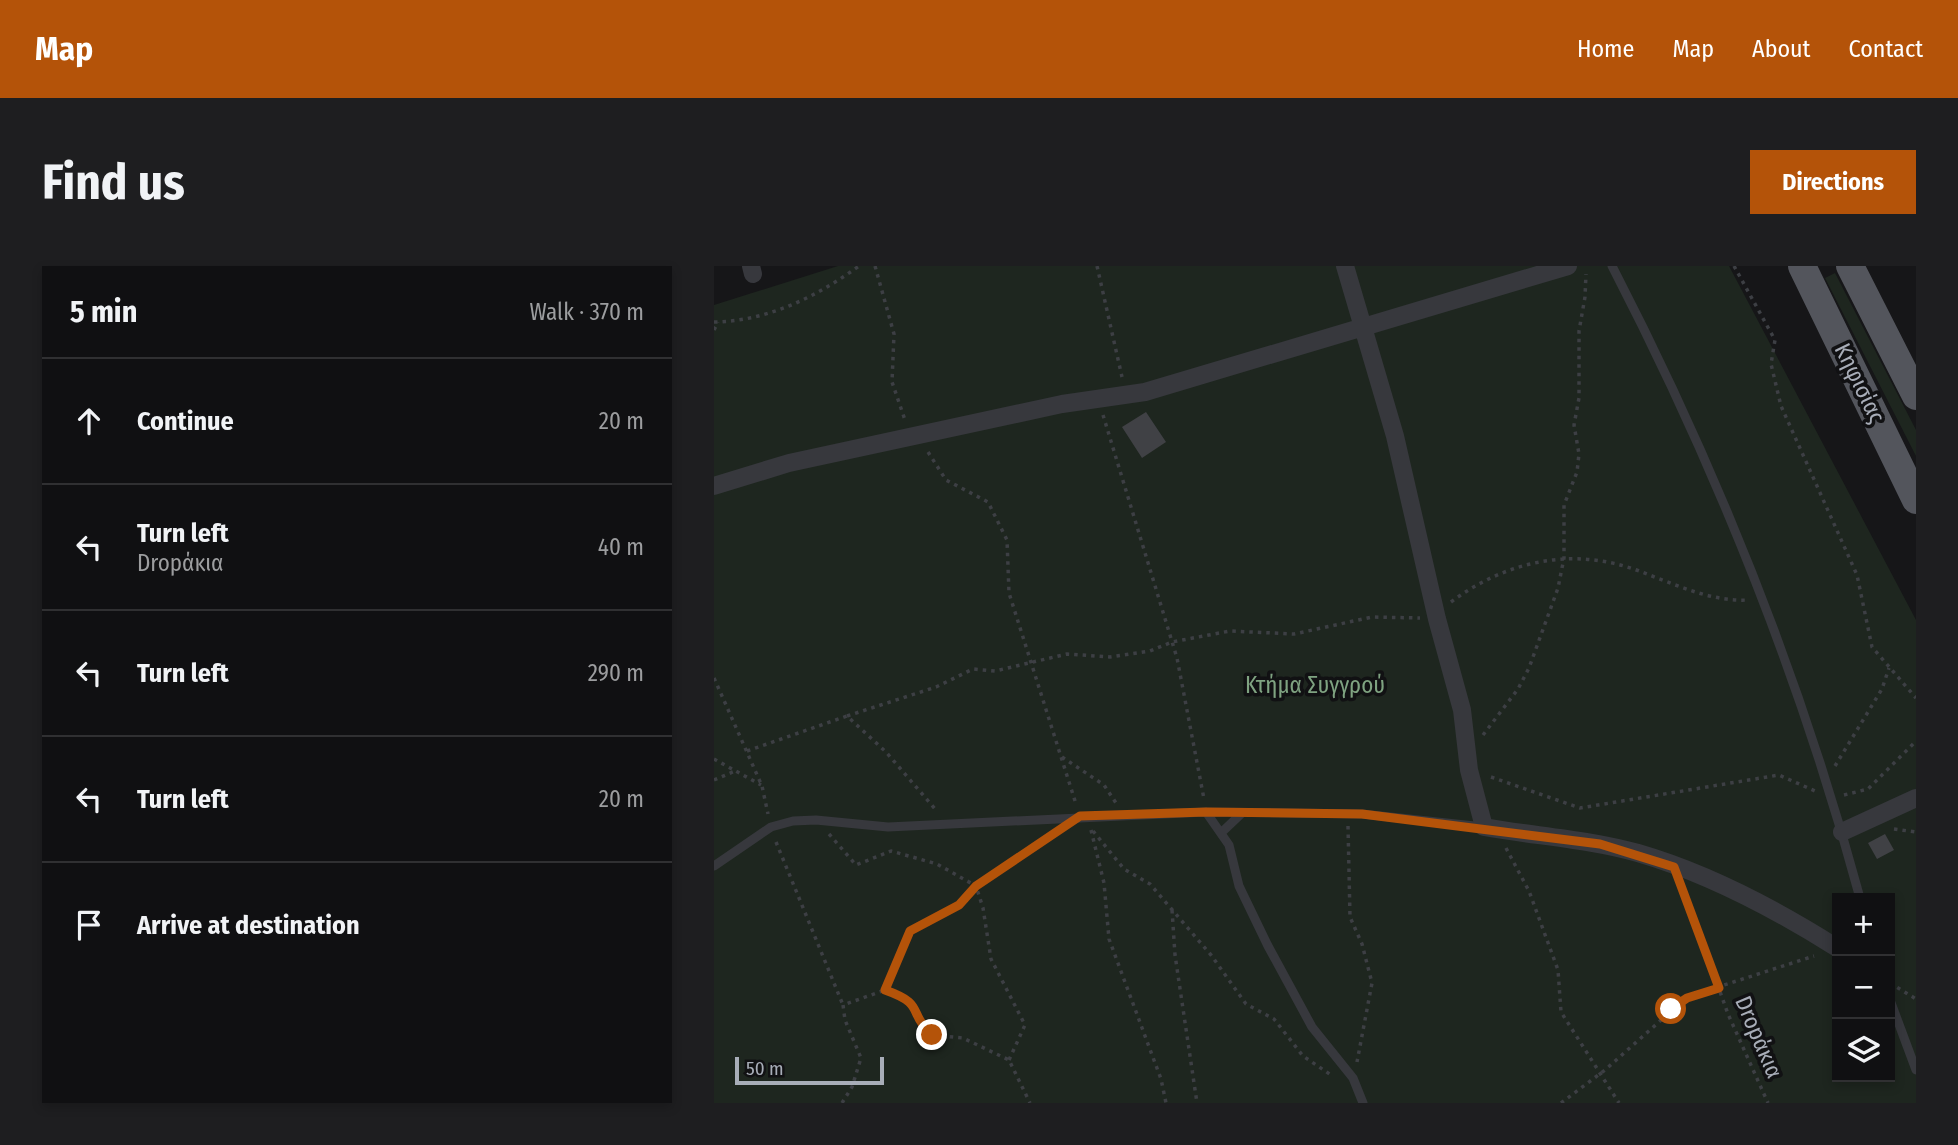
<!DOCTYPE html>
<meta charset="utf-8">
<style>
body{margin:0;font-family:"Fira Sans Condensed",sans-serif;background:#1e1e20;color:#f1f3f6}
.controls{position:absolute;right:21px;bottom:21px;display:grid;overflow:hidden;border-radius:0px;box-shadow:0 4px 10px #0003}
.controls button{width:63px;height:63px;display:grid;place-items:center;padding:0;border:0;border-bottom:2px solid #303032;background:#101012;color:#f1f3f6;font:35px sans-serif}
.scale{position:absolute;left:21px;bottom:18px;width:149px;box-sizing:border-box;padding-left:7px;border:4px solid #a8adb8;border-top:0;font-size:19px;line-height:24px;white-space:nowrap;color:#a8adb8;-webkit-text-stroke:5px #111113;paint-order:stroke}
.stop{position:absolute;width:21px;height:21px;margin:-16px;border:5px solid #b45309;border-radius:50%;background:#fff}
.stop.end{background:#b45309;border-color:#fff;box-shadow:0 2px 7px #0008}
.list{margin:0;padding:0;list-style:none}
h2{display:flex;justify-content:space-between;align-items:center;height:91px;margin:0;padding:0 28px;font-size:30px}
h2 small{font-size:23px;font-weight:400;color:#9c9d9f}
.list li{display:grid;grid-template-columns:46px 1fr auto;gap:21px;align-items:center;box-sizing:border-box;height:126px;padding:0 28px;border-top:2px solid #303032}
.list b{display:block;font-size:26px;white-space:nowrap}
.list p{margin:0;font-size:23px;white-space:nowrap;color:#9c9d9f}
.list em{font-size:23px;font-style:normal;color:#9c9d9f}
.icon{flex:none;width:38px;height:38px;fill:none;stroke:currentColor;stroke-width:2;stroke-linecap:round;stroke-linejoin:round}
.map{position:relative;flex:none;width:1202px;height:837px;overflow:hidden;border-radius:0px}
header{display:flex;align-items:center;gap:42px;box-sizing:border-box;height:98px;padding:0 35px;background:#b45309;color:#fff}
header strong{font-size:33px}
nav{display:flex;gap:38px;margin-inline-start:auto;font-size:24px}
.intro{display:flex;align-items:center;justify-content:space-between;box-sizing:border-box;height:168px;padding:0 42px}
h1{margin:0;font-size:49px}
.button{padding:18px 32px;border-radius:0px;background:#b45309;color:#fff;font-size:24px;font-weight:700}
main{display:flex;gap:42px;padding:0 42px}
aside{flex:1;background:#101012;border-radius:0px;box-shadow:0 4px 10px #0003}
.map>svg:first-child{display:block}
</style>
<header>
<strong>Map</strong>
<nav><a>Home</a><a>Map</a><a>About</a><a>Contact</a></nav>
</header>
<div class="intro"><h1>Find us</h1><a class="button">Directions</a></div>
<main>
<aside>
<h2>5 min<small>Walk · 370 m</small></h2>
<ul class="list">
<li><svg class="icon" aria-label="ahead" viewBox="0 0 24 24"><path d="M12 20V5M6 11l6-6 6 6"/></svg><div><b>Continue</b></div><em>20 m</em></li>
<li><svg class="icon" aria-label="left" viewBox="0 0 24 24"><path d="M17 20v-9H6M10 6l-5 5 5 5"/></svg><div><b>Turn left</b><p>Dropάκια</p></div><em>40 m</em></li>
<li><svg class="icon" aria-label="left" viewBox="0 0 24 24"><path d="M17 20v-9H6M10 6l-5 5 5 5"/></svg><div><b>Turn left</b></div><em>290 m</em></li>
<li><svg class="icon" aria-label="left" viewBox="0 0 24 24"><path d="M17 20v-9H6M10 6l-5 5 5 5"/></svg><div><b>Turn left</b></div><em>20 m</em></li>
<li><svg class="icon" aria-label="arrive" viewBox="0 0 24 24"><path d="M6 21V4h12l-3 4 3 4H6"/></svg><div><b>Arrive at destination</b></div></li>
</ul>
</aside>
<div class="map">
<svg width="1202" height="837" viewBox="0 0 1202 837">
<rect width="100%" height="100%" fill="#161618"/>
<path fill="#1e261f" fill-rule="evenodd" d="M124,0H1015L1202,354V837H0V39ZM1123,632H1176V811H1123Z
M1121,7L1202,164V190L1111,12Z"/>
<path fill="#404145" d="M432,146L452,176L428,192L408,161Z
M1171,568L1180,584L1163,593L1154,577Z"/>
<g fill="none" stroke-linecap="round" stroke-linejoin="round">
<path stroke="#3d3f44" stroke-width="3.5" stroke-dasharray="3.5 5" stroke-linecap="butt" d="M161,0L180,68L178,116L191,154
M383,0L408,111
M1020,0L1061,74L1057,98L1067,140L1143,309L1158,381L1202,432
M0,56C54,55 102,31 145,0
M0,64L4,56
M389,149L463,392L490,533
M214,186L232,214L274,236L293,274L295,327L362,538
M737,336C792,295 859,280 925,305C960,318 997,336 1034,334
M0,412L48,520L54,548
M133,450L222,421L259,403L281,405L353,388L396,391L436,385L458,376L516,365L580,368L658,351L706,352
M769,469L804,423L815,402L844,322L850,292V239L863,206L865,188L860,159L865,132V65L871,31L872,8
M33,485L133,450L172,486L222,544
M348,491L390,519L402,537
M0,493L47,519
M1121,500L1168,423L1175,402
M777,511L866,542L1065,509L1101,525
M0,514L21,505
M1130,529L1154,523L1202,475
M634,560L636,651L648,678L658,717L643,796
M1180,563L1202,566
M377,564L390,617L395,673L447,813L452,837
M379,565L410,603L436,618L497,689L532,738L560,753L589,790L617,809
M115,568L142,599L177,585L223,598L262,620L245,639L196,665L171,724
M62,576L129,739
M792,582L815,625L844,704L847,746L905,837
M969,622L1014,748L1054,837
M458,644L461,689L483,837
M1176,717L1202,733
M295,794L311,759L277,693L269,642L262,620L342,569
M128,837L138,821L147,792L131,754L129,739L171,724L195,733L203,743L206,758L218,769L249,772L295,794L316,837
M847,837L891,804L973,731L1100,690"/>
<path stroke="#37383d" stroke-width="9" d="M898,0C1002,201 1087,413 1146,632
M492,546L515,579L525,620L554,680L598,761L639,812L649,837
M508,566L528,547
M0,600L57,561L79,555L102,554L174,561L492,546L648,548L770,561
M1176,734L1202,804"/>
<path stroke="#37383d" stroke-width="18" d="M37,0L39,8
M631,0L681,170L723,353L748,444L755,504L770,561C821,570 874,573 924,587C993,607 1063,644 1123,682
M0,220L75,197L348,138L431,126L854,0
M1128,566L1202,532"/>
<path stroke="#53555c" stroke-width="28" d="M1088,0L1202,234
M1136,0L1202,130"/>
</g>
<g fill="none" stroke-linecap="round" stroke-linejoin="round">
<path stroke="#b45309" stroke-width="9" d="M218,769C192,745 213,739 171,724L196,665L245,639L262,620L366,550L492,546L648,548L886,578L960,601L1005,722L973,732L957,743"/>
</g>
<g text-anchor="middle" stroke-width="7" stroke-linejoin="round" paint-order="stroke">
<g font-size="23" fill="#a8adb8" stroke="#111113">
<text transform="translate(1146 117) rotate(64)" y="8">Κηφισίας</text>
<text transform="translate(1045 771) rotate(67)" y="8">Dropάκια</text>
</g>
<g font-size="23" fill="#7fa381" stroke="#111113">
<text x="601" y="427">Κτήμα Συγγρού</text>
</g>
</g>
</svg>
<div class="controls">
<button>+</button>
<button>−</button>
<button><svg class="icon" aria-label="layers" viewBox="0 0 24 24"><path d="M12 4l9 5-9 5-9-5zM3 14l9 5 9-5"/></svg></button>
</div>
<div class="scale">50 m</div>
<div class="stop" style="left:957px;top:743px"></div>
<div class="stop end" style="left:218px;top:769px"></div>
</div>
</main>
